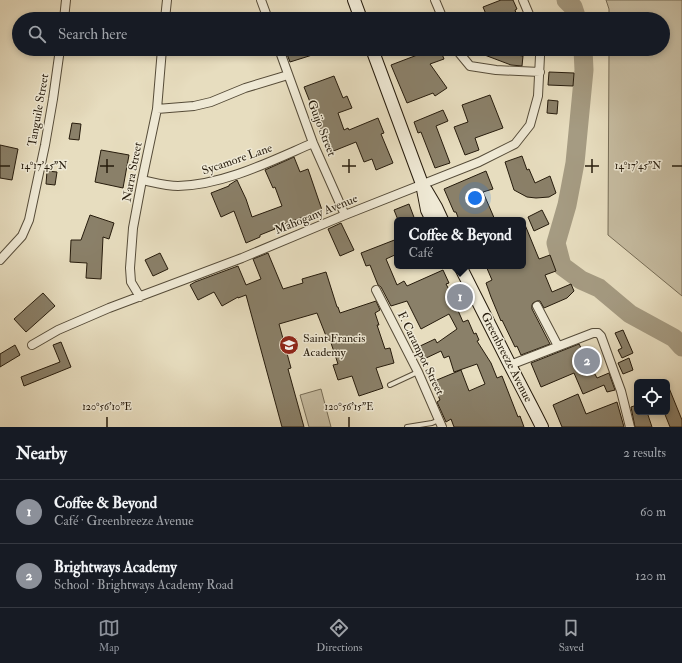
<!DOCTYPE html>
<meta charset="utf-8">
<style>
body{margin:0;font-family:"IM FELL Double Pica",serif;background:#242831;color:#f1f3f6}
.controls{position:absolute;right:12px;bottom:12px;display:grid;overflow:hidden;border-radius:6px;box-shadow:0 2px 6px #0003}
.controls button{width:36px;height:36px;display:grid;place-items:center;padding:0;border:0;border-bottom:1px solid #363941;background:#171b24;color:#f1f3f6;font:20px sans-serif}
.you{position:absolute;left:475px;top:198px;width:14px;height:14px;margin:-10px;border:3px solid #fff;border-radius:50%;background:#1a73e8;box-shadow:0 0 0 6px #1a73e833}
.badge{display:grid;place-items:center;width:26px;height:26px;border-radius:50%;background:#8c9099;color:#fff;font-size:13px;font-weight:700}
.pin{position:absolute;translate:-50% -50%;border:2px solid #fff;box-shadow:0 1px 4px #0006}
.popup{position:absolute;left:394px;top:217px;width:132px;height:52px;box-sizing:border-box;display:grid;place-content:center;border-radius:6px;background:#171b24;filter:drop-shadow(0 1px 3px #0005);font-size:13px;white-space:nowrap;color:#9ea1a6}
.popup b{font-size:15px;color:#f1f3f6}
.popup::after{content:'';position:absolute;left:50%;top:100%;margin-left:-8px;border:8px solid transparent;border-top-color:#171b24}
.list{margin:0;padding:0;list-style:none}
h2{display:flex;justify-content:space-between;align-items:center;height:52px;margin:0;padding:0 16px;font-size:17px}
h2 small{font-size:13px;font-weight:400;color:#9ea1a6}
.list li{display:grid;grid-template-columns:26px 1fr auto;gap:12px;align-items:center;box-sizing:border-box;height:64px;padding:0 16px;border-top:1px solid #363941}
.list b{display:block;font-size:15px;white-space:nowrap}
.list p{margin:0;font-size:13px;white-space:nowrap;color:#9ea1a6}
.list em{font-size:13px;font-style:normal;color:#9ea1a6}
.icon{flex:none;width:22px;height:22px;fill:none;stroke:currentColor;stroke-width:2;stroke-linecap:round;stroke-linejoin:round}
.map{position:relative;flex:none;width:682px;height:427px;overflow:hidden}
.search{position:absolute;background:#171b24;box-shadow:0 2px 6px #0003;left:12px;right:12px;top:12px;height:44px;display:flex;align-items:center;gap:10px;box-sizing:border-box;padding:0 14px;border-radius:22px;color:#9ea1a6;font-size:15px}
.sheet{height:180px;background:#171b24}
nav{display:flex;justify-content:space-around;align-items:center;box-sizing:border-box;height:56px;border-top:1px solid #363941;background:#171b24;font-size:11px;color:#9ea1a6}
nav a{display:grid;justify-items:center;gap:2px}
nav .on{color:#8c9099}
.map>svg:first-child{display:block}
</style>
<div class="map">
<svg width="682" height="427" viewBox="0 0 682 427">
<rect width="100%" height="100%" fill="#e7ddbf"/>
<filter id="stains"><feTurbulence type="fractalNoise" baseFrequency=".005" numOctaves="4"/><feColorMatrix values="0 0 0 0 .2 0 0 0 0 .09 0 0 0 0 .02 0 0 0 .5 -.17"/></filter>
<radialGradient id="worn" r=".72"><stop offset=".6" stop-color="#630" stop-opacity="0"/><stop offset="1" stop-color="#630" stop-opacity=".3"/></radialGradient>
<path fill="#c6bca1" stroke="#766c56" d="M606,0H682V296L608,235L609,49H663V19H609V9Z
M321,389L331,427H309L300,395Z"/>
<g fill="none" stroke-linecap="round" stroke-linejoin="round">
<path stroke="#a59b82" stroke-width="19" d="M566,0L573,7L577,19
M583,49L584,70L575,163L567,205L556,243L562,266L581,280L599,288L630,314L674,338L682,347"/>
</g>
<path fill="#8a8069" stroke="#261b0c" d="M501,0H513L517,9L515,10L518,19H488L483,7Z
M285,49H325V51L290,62Z
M433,49H440L444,59L430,64L447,88L435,96L433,93L407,103L391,65Z
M494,49H506L504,53L523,56L522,66L511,65L482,54V51L493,52Z
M549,72L574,73L573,86L548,85Z
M334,76L343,98L347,96L352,108L338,113L344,130L348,128L349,130L378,118L384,133L381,134L393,163L376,170L372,159L364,162L356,142L331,152L319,124L322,123L314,101L310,102L304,87Z
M490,95L503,128L475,138L479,150L465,155L454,127L468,122L462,105Z
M548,100L558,101L557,114L547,113Z
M443,110L448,121L436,126L450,163L435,168L421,132L418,133L414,122Z
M72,123L81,124L79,140L69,139Z
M0,145L18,149L12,180L0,178Z
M101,150L129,155L123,188L95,182Z
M522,156L527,170L529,169L535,183L550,176L556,193L549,197L536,198L527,197L514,190L505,162Z
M294,157L300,172L308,169L322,210L274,228L275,229L260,235V237L246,243L234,211L221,217L211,193L229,186V185L237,180L246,199L252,217L282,206L275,187L273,188L265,170Z
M47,171L57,172L55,185L46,184Z
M486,171L493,189L483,192L495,220H459L456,212H454L444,189Z
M409,204L415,220H398L394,210Z
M542,210L549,224L534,231L528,217Z
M90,215L114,223L109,239L103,237L101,279L86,278L87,263L70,262L71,240H81Z
M523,220L539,259L550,255L556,271L545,275L552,292L571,284L574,291L567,298L544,308L540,301H537L533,303L532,305V309L550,344L521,355L517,346L515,347L502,320L501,321L491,297L486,283L492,280L486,266H523Z
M341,223L354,250L340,256L328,229Z
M397,239V254L386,259L397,285L404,281L407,286L443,270L449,283L446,284L454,299H453L463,322L468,320L474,334L476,333L479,340L477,341L491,363L497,378L502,376L518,417L520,416L524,427H454L451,419L446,422L437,402L440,400L432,382L461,370L469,391L485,384L477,364L454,372L449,356L444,358L441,351L424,359L418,347L435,339L437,343L457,329L449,314L421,329L407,301L391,306L381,287L378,285L370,265L366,266L361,253Z
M160,253L168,269L153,276L145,260Z
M268,253L283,289L303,283L302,279L326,272L337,307H338L340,313L376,301L380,310L375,313L379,325H377L385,349L390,348L394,363L376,368L383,388L359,396L352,376L338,380L333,365L338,364L330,340L328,341L317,313L279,324L291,368L288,369L304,427H282L246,295L238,298V297L222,306L214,292L198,300L190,285L195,282L238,266L246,285L261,279L253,259Z
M43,293L55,306L26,332L14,319Z
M623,330L633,353L622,358L618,350L622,348L615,333Z
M61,342L71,367L24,386L21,377L60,362L53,345Z
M579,344L597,378L609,373L615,390L607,392L604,385L583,394L574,373L541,387L531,363Z
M15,345L20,355L0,367V354Z
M629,358L633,370L623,374L618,363Z
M667,383L682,420V427H670L664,412H667Z
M578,394L586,414L617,402L624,427H562L553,405Z
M637,405V412H647L652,427H635L631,407Z"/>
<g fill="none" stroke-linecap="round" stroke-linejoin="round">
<defs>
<path id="lane" d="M390,385L418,372
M407,427L432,423L439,420"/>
<path id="street" d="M261,0L268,19
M435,0L443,19
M523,0L531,19
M64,19L66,0
M165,19L167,0
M279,49L313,143L345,215
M456,49L470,66L496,70L540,72
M157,109L194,106L211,102L245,88L288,75
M142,180C152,182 167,186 178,186C224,185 271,161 313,143
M0,260L22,236L29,220L45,145L53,99L60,49
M376,290L418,372L442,427
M140,297L131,282L130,268L133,228L142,180L157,109L162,49
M537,306L558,346
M32,345L58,330L109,308L242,258L345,215L479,162L515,144L530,125L538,96L540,56L539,49
M510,365L593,333H598L601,336L621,391L630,427"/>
<path id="secondary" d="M354,0L361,19
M372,49L422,184L427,210L432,220
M426,190L436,207L442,220
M460,266L510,365L536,415L542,427"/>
</defs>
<use href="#lane" stroke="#564c39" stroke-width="6"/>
<use href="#street" stroke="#564c39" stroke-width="10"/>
<use href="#secondary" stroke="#261b0c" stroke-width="14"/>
<use href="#lane" stroke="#efe9d5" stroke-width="4"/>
<use href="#street" stroke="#efe9d5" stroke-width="8"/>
<use href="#secondary" stroke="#efe9d5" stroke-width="12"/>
</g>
<path fill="none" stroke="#261b0c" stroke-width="1.5" d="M107,159V173M349,159V173M592,159V173M0,166H10M100,166H114M342,166H356M585,166H599M672,166H682M107,417V427M349,417V427"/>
<defs>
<symbol id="school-disc" viewBox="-11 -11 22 22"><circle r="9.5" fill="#8f2418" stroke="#efe9d5"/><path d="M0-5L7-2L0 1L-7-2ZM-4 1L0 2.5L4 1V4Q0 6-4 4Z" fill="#fff"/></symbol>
</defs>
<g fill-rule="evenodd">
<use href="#school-disc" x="278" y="334" width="22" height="22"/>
</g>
<g text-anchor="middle" stroke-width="3" stroke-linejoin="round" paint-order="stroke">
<g font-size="12" fill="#261b0c" stroke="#efe9d5">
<text transform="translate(38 110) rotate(-80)" y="4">Tanguile Street</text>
<text transform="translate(322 128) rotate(69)" y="4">Guijo Street</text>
<text transform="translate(237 159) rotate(-19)" y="4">Sycamore Lane</text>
<text transform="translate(132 172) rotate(-79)" y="4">Narra Street</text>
<text transform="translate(316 214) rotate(-22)" y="4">Mahogany Avenue</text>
<text transform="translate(421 353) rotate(64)" y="4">F. Carampot Street</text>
<text transform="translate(507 357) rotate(63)" y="4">Greenbreeze Avenue</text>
</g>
<g font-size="12" fill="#261b0c" stroke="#efe9d5" text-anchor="start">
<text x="303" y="342">Saint Francis<tspan x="303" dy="14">Academy</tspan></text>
</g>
</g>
<g font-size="10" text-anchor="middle" fill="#261b0c" stroke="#efe9d5" stroke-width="3" stroke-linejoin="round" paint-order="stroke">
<text x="44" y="169">14°17'45"N</text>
<text x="638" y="169">14°17'45"N</text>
<text x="107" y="410">120°56'10"E</text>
<text x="349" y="410">120°56'15"E</text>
</g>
<rect width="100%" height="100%" filter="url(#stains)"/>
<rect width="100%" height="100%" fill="url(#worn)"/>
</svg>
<div class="controls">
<button><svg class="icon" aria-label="locate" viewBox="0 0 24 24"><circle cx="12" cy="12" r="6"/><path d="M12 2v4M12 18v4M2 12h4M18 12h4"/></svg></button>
</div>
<div class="you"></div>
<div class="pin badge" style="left:460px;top:297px">1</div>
<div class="popup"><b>Coffee &amp; Beyond</b>Café</div>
<div class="pin badge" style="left:587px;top:361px">2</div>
<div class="search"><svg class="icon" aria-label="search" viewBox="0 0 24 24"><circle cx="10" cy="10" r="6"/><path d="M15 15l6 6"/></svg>Search here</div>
</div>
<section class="sheet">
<h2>Nearby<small>2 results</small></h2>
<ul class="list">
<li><span class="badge">1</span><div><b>Coffee &amp; Beyond</b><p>Café · Greenbreeze Avenue</p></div><em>60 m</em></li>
<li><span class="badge">2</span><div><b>Brightways Academy</b><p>School · Brightways Academy Road</p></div><em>120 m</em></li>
</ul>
</section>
<nav>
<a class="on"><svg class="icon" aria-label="map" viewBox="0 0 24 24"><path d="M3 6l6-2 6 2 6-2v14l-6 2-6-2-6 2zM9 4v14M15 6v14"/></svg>Map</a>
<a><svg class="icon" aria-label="directions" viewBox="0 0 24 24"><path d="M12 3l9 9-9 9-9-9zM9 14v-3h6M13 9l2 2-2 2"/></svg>Directions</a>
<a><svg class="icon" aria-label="saved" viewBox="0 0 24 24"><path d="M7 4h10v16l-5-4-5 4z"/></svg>Saved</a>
</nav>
